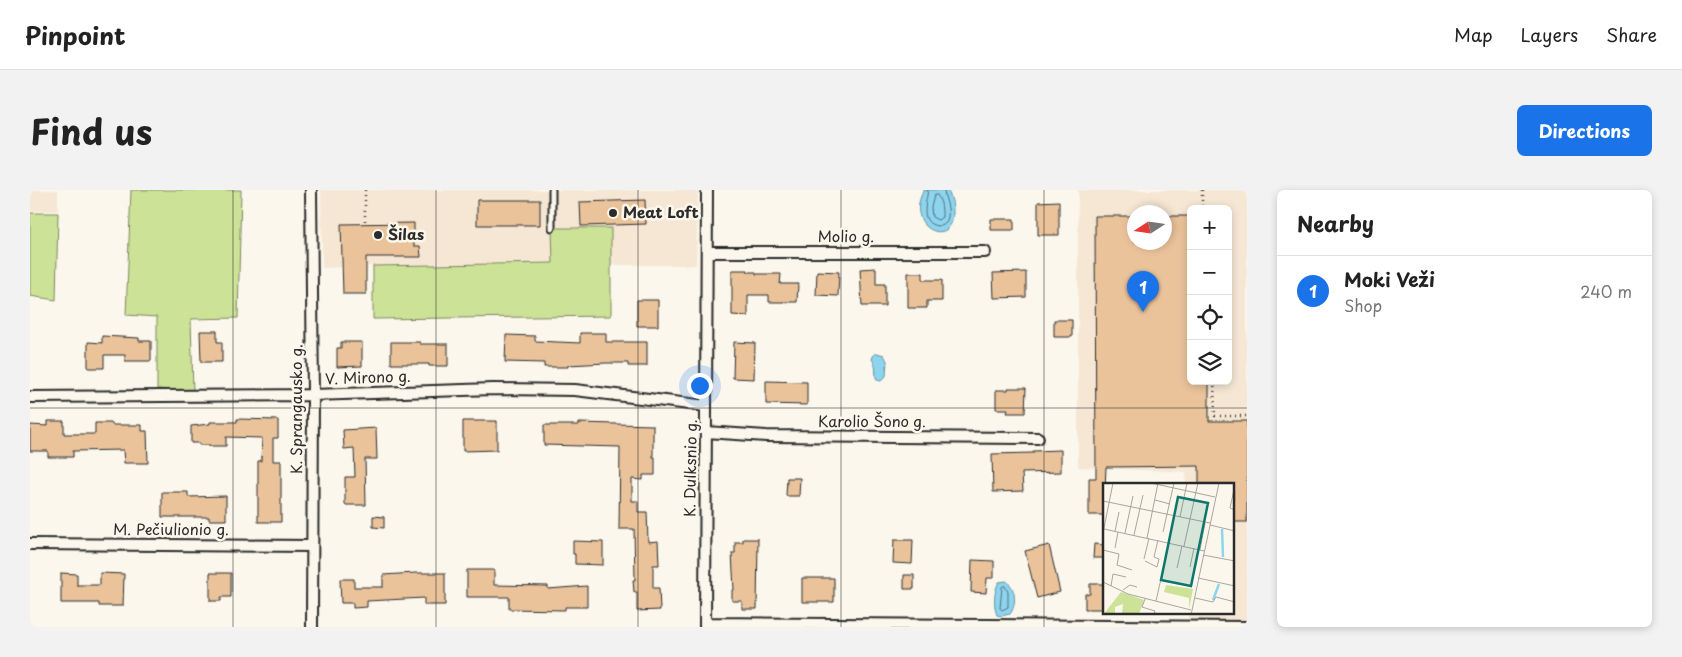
<!DOCTYPE html>
<meta charset="utf-8">
<style>
body{margin:0;font-family:"Playpen Sans",sans-serif;background:#f2f2f2;color:#222}
.controls{position:absolute;right:15px;top:15px;display:grid;overflow:hidden;border-radius:8px;box-shadow:0 2px 8px #0003}
.controls button{width:45px;height:45px;display:grid;place-items:center;padding:0;border:0;border-bottom:1px solid #e0e0e0;background:#fff;color:#222;font:25px sans-serif}
.compass{position:absolute;left:1097px;top:15px;width:45px;height:45px;border-radius:50%;background:#fff;box-shadow:0 2px 8px #0003;rotate:258deg}
.you{position:absolute;left:669px;top:195px;width:18px;height:18px;margin:-12px;border:4px solid #fff;border-radius:50%;background:#1a73e8;box-shadow:0 0 0 8px #1a73e833}
.badge{display:grid;place-items:center;width:32px;height:32px;border-radius:50%;background:#1a73e8;color:#fff;font-size:16px;font-weight:700}
.pin{position:absolute;translate:-50% -41px;filter:drop-shadow(0 1px 2px #0008)}
.pin::after{content:'';position:absolute;top:26px;width:18px;height:15px;background:inherit;clip-path:polygon(0 0,100% 0,50% 100%)}
.list{margin:0;padding:0;list-style:none}
h2{display:flex;justify-content:space-between;align-items:center;height:65px;margin:0;padding:0 20px;font-size:21px}
h2 small{font-size:16px;font-weight:400;color:#767676}
.list li{display:grid;grid-template-columns:32px 1fr auto;gap:15px;align-items:center;box-sizing:border-box;height:70px;padding:0 20px;border-top:1px solid #e0e0e0}
.list b{display:block;font-size:19px;white-space:nowrap}
.list p{margin:0;font-size:16px;white-space:nowrap;color:#767676}
.list em{font-size:16px;font-style:normal;color:#767676}
.icon{flex:none;width:28px;height:28px;fill:none;stroke:currentColor;stroke-width:2;stroke-linecap:round;stroke-linejoin:round}
.map{position:relative;flex:none;width:1217px;height:437px;overflow:hidden;border-radius:8px}
header{display:flex;align-items:center;gap:30px;box-sizing:border-box;height:70px;padding:0 25px;background:#fff;border-bottom:1px solid #e0e0e0}
header strong{font-size:24px}
nav{display:flex;gap:28px;margin-inline-start:auto;font-size:18px}
.intro{display:flex;align-items:center;justify-content:space-between;box-sizing:border-box;height:120px;padding:0 30px}
h1{margin:0;font-size:35px}
.button{padding:12px 22px;border-radius:8px;background:#1a73e8;color:#fff;font-size:18px;font-weight:700}
main{display:flex;gap:30px;padding:0 30px}
aside{flex:1;background:#fff;border-radius:8px;box-shadow:0 2px 8px #0003}
.map>svg:first-child{display:block}
</style>
<header>
<strong>Pinpoint</strong>
<nav><a>Map</a><a>Layers</a><a>Share</a></nav>
</header>
<div class="intro"><h1>Find us</h1><a class="button">Directions</a></div>
<main>
<div class="map">
<svg width="1217" height="437" viewBox="0 0 1217 437">
<rect width="100%" height="100%" fill="#fbf7ec"/>
<filter id="ink" filterUnits="userSpaceOnUse"><feTurbulence type="fractalNoise" baseFrequency=".02" numOctaves="2"/><feDisplacementMap in="SourceGraphic" scale="10" xChannelSelector="R" yChannelSelector="G"/><feConvolveMatrix kernelMatrix="1 2 1 2 8 2 1 2 1" color-interpolation-filters="sRGB"/></filter>
<g filter="url(#ink)">
<path fill="#f6e7d4" fill-rule="evenodd" d="M0,0H28V21H0Z
M291,0H668L666,75H581L580,38L522,39L523,73L343,76L292,78Z
M1048,0H1217V437L1158,435V423H1203V294H1156V282L1048,277ZM1161,19H1198V191H1161ZM1104,22H1134V52H1104Z"/>
<path fill="#cce297" stroke="#7c8661" d="M101,0H211L208,128L161,129L163,201L127,199V127L96,125Z
M0,23H28L26,110L0,106Z
M522,38H581V126L343,129V76L523,73Z"/>
<path fill="#8dd4ee" stroke="#6690a0" d="M894,0H917C922,8 923,13 923,23C923,60 872,37 894,0Z
M847,163L854,165L857,171L856,186L851,191L847,190C844,185 848,178 842,169L844,164Z
M976,391C986,397 987,415 980,424L971,426L967,425C963,416 964,400 969,392Z"/>
<g fill="none" stroke-linecap="round" stroke-linejoin="round">
<path stroke="#526f79" stroke-width="1" d="M898,0C896,13 889,34 908,36L916,33C922,20 915,12 914,0
M907,5C912,12 912,18 912,27L908,30L902,27L901,17L904,6Z
M975,396L978,402V417L972,420L970,418L972,397Z"/>
</g>
<path fill="#eac39b" stroke="#2b2b2b" d="M447,10H510V35H447Z
M615,10L616,34L551,36L550,12Z
M1029,11V45H1008V12Z
M1065,26H1104V52H1134V26H1161V191H1179V231H1217V332H1203V294H1169V276L1076,277L1074,325H1059V288H1066Z
M961,29H984V40H961Z
M384,33V56H390L391,67H336V104H313L311,34Z
M846,78V94H855V116H832L830,79Z
M702,80H718V82H726V84H751L750,94H768L767,112H739V105H718V126L702,125Z
M787,81L809,82L808,106L786,105Z
M996,82V107L964,108L963,83Z
M878,83H893V90H912V111H897V118H878Z
M607,110H628V136H607Z
M1024,130H1042V147H1024Z
M170,141H187V152H192V172H171Z
M550,143H576V152H617V176H598V173H576L538,175V177H514V173L475,172L476,145L505,146V151L550,153Z
M72,146L109,148V151H121V171H95V165H74V178H58V152L72,153Z
M311,152H332V176L307,177V158H311Z
M361,152H390V154H418V176H399V174H361Z
M704,152L725,153L724,189L703,188Z
M736,191L777,192V215L736,214Z
M978,198H996L995,223H977L978,219H966V200H978Z
M207,229L248,230V248H243V271H251V332H228V271H231L232,248L196,247V256H180V255H169V253H161V236L180,234V232H207Z
M18,231H34V244H65V233H82V235H112V241H117L118,273H94L93,260L43,261V267H18V261H0V235L18,236Z
M433,231H467V260L433,261Z
M549,233L623,235V267H625V285H613V290L602,289V311H608V322H617L618,352L628,351L629,375H623V398H629L630,420L607,421V402H604L603,390H605L604,339H589L590,257L514,255V235H549Z
M346,238L347,269H335L336,315H315V287H325L324,258L314,259L313,240Z
M1031,260V282L992,283L993,301L963,302L962,264L1003,263V261Z
M757,288H770L769,306H756Z
M132,302H158V307L196,306V330H179V327H132Z
M343,326L354,327V338L343,337Z
M713,349H728L727,419H712V411H702V400H704L702,363H705V352H713Z
M864,350H883L882,374L863,373Z
M543,351L573,352V375L545,374V364H543Z
M1064,354L1074,355V368H1063Z
M1019,355L1030,402L1007,408L995,361Z
M942,370L964,371V388H957L956,403L941,402Z
M437,380H464V395L518,396V399L557,396V417H535V420L479,419V407H437Z
M31,383L47,384V395H70V383L94,384L93,416H69V413H31Z
M180,383H201V407H191V411H180Z
M386,383H415V415H394V408L337,411V417L323,418V413H311L310,389H324V397H353V385Z
M874,385H884V399H874Z
M772,388H804V412H772Z
M1060,394H1074V419H1055V404H1060Z"/>
<g fill="none" stroke-linecap="round" stroke-linejoin="round">
<defs>
<path id="service" d="M522,0V38"/>
<path id="minor" d="M281,0L283,205L282,437
M677,62H955
M0,207L283,205L463,199L545,200L676,216
M676,242L736,246L1008,248
M0,354L282,356
M675,433L1217,437
M675,437L677,0"/>
</defs>
<use href="#service" stroke="#2b2b2b" stroke-width="9"/>
<use href="#minor" stroke="#2b2b2b" stroke-width="14"/>
<path stroke="#2b2b2b" stroke-width="2.5" stroke-dasharray="1 4" stroke-linecap="butt" d="M335,0V32
M1172,0V19
M1184,191L1185,226H1217"/>
<use href="#service" stroke="#fbf7ec" stroke-width="5"/>
<use href="#minor" stroke="#fbf7ec" stroke-width="10"/>
</g>
</g>
<path fill="none" stroke="#2b2b2b" stroke-width="1" stroke-opacity="0.55" d="M203,0V437M406,0V437M608,0V437M811,0V437M1014,0V437M0,218H1217"/>
<g fill="#2b2b2b" stroke="#fbf7ec" stroke-width="2">
<circle cx="583" cy="23" r="5"/>
<circle cx="348" cy="45" r="5"/>
</g>
<g text-anchor="middle" stroke-width="5" stroke-linejoin="round" paint-order="stroke">
<g font-size="15" font-weight="bold" fill="#2b2b2b" stroke="#fbf7ec" text-anchor="start">
<text x="593" y="28">Meat Loft</text>
<text x="358" y="50">Šilas</text>
</g>
<g font-size="15" fill="#2b2b2b" stroke="#fbf7ec">
<text x="816" y="52">Molio g.</text>
<text transform="translate(338 188) rotate(-2)" y="5">V. Mirono g.</text>
<text transform="translate(267 219) rotate(-90)" y="5">K. Sprangausko g.</text>
<text x="842" y="237">Karolio Šono g.</text>
<text transform="translate(661 278) rotate(-89)" y="5">K. Dulksnio g.</text>
<text x="141" y="345">M. Pečiulionio g.</text>
</g>
</g>
<g transform="translate(1073 293)">
<rect width="131" height="131" fill="#fbf7ec"/>
<path d="M63,102L90,106L86,126V115L61,109ZM18,109L41,117L36,131H19L20,121L12,124V131L0,132Z" fill="#cce297"/>
<path fill="none" stroke="#8dd4ee" stroke-width="2.5" d="M119,46L120,74M110,117L116,101"/>
<path fill="none" stroke="#a8a59f" stroke-width="1" d="M48,0L112,14M132,2L127,25L132,27M52,17L67,21M0,18L107,40M77,34L84,0M107,42L132,48M1,46L101,68M12,48L16,29M60,49L71,0M0,50L10,0M22,50L30,13M31,52L40,12M44,55L55,0M81,63L95,0M12,65L15,49M0,67L16,71L14,82L29,87M97,67L102,40M100,72L132,78M41,76L46,55M42,78L54,84L56,76L51,74L55,57M87,84L91,65M74,85L79,63M95,95L132,103M0,99L25,111L88,127M8,103L10,91L23,94M20,107L27,102L34,104M92,115L110,119L113,114L132,119M42,116L39,124L52,128L51,132M53,118L66,60M88,132L116,0"/>
<path fill="#0f766e" fill-opacity="0.15" stroke="#0f766e" stroke-width="2.5" d="M75,14L105,20L88,103L58,97Z"/>
<rect width="131" height="131" fill="none" stroke="#2b2b2b" stroke-width="2.5"/>
</g>
</svg>
<div class="controls">
<button>+</button>
<button>−</button>
<button><svg class="icon" aria-label="locate" viewBox="0 0 24 24"><circle cx="12" cy="12" r="6"/><path d="M12 2v4M12 18v4M2 12h4M18 12h4"/></svg></button>
<button><svg class="icon" aria-label="layers" viewBox="0 0 24 24"><path d="M12 4l9 5-9 5-9-5zM3 14l9 5 9-5"/></svg></button>
</div>
<svg class="compass" viewBox="-18 -18 36 36"><path d="M0-13l5 13h-10z" fill="#e53935"/><path d="M0 13l5-13h-10z" fill="#767676"/></svg>
<div class="you"></div>
<div class="pin badge" style="left:1113px;top:122px">1</div>
</div>
<aside>
<h2>Nearby<small></small></h2>
<ul class="list">
<li><span class="badge">1</span><div><b>Moki Veži</b><p>Shop</p></div><em>240 m</em></li>
</ul>
</aside>
</main>
